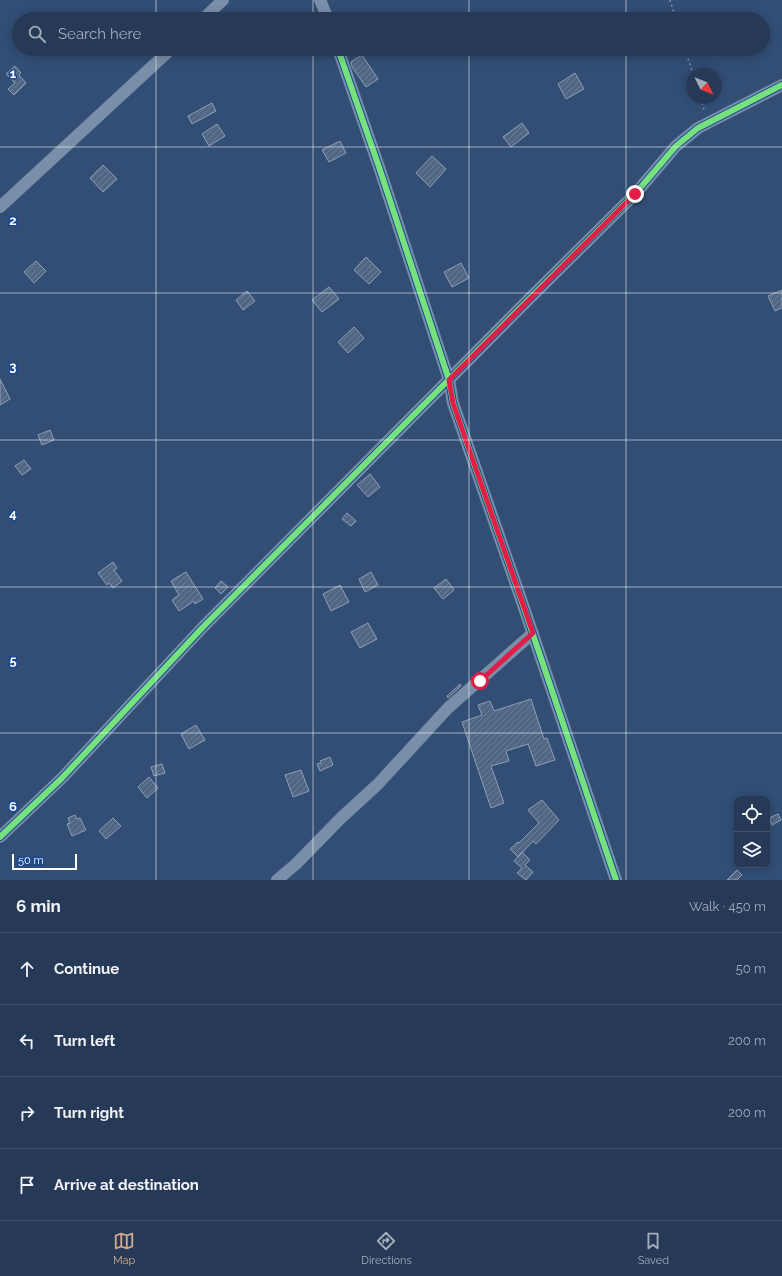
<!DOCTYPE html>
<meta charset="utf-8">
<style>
body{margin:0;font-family:Raleway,sans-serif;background:#2e415e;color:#f1f3f6}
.controls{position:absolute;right:12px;bottom:12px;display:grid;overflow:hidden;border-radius:8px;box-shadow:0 2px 10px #0003}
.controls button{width:36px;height:36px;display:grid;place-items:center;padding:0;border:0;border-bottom:1px solid #42546e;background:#263a58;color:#f1f3f6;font:20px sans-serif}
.compass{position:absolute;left:686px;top:68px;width:36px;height:36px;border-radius:50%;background:#263a58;box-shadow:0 2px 10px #0003;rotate:132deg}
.scale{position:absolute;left:12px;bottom:10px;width:65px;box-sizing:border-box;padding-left:4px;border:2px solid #fff;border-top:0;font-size:11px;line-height:14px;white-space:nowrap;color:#fff;-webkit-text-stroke:3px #154a92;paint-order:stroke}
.stop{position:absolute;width:12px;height:12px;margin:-9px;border:3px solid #e11d48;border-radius:50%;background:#fff}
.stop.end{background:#e11d48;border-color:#fff;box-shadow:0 1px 4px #0008}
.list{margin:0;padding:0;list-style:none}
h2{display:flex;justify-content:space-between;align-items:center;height:52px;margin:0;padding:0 16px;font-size:17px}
h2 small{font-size:13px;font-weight:400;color:#a4adba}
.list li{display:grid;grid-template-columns:26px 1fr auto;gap:12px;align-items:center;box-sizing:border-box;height:72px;padding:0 16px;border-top:1px solid #42546e}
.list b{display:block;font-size:15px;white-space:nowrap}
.list em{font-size:13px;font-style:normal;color:#a4adba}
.icon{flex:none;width:22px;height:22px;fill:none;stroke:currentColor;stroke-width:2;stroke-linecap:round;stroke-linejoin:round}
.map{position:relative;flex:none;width:782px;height:880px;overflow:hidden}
.search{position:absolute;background:#263a58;box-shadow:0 2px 10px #0003;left:12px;right:12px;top:12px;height:44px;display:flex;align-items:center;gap:10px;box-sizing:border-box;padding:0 14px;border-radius:22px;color:#a4adba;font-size:15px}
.sheet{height:340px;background:#263a58}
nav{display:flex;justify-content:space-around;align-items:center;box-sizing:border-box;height:56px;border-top:1px solid #42546e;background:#263a58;font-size:11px;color:#a4adba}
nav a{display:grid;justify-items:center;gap:2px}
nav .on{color:#d6ab8b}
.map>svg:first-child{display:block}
</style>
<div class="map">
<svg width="782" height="880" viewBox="0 0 782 880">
<defs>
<pattern id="building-hatch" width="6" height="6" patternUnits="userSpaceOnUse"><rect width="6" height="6" fill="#4f6684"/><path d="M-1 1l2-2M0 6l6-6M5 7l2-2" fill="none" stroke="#697d96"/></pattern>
</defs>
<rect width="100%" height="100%" fill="#324e75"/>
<path fill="url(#building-hatch)" stroke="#8e9fb6" d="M362,55L378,79L366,87L352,67L351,62Z
M15,66L21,73L19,75L26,83L14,95L8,89L15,83L6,74Z
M575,73L584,89L566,99L558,84Z
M212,103L216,111L192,124L188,116Z
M522,123L529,133L511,147L503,137Z
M217,124L225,136L209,146L202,134Z
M340,141L346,153L329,162L322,150Z
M432,156L446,169L430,187L416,173Z
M103,165L117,179L103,192L90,178Z
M366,257L381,272L369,284L354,270Z
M36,261L46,271L34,283L24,272Z
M461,263L469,278L452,287L444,272Z
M329,287L339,299L322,312L312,300Z
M782,290V308L775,311L768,296Z
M247,291L255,301L243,310L236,300Z
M354,327L364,338L348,353L338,342Z
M0,379L10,399L0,405Z
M50,430L54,440L42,445L38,435Z
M24,460L31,469L22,475L15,466Z
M370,474L380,487L368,497L357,485Z
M347,513L356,521L351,526L342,519Z
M113,562L117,568L114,570L122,581L113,588L109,583L107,585L98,573Z
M186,572L203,599L195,604L194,601L179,611L172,600L179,595L171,581Z
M371,572L378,585L365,592L359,579Z
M446,579L454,590L443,599L434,588Z
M221,581L228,587L221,594L215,588Z
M340,585L349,602L331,611L323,594Z
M368,623L377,639L360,648L351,632Z
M460,684L461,686L448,698L447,696Z
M531,699L544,739L547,738L555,760L536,766L528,744L506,751L509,761L491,766L504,803L491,808L462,722L482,715L478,705L490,701L494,711Z
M196,725L205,740L189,749L181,734Z
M330,757L333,765L320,771L317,764L321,763L320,761Z
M162,764L165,773L154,776L151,767Z
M301,770L309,791L293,797L285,775Z
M149,777L158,788L147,798L138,787Z
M542,800L559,820L536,844L533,841L518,857L510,849L518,842L519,843L539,823L528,810Z
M778,814L781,820L772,825L769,818Z
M75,815L77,819L80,818L86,830L72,836L67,824L70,823L68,818Z
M113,818L121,826L106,839L99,831Z
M522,852L530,860L525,865L533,872L526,880L517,873L522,868L514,861Z
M737,870L742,875L737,880H727Z"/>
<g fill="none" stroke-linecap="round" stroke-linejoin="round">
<path stroke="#798ea8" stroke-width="1.5" stroke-dasharray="2 3" stroke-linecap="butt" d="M670,0L676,19
M685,49L693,74
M701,98L704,110"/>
<path stroke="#798ea8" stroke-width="12" d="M320,0L328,19
M203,19L223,0
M338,49L379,167L449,380L453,403L521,599L616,880
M0,207L171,49
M0,837L62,778L203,627L529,299L635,194L676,146L698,128L782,85
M277,880L296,864L341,818L378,784L448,708L533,633"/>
<defs>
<path id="cycleway" d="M338,49L379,167L449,380L453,403L521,599L616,880
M0,837L62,778L203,627L529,299L635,194L676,146L698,128L782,85"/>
</defs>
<use href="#cycleway" stroke="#154a92" stroke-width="8"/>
<use href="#cycleway" stroke="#77e17e" stroke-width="6"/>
</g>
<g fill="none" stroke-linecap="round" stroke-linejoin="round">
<path stroke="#e11d48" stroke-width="5" d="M480,681L533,633L453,403L449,380L635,194"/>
</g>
<path fill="none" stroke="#fff" stroke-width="1" stroke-opacity="0.55" d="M156,0V19M313,0V19M469,0V19M626,0V19M156,49V880M313,49V880M469,49V880M626,49V880M0,147H782M0,293H782M0,440H782M0,587H782M0,733H782"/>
<g font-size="13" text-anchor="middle" font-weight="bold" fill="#fff" stroke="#154a92" stroke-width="3" stroke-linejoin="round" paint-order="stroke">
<text x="13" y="78">1</text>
<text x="13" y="225">2</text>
<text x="13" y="371">3</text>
<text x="13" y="518">4</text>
<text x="13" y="665">5</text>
<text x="13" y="811">6</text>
</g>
</svg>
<div class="controls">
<button><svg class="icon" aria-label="locate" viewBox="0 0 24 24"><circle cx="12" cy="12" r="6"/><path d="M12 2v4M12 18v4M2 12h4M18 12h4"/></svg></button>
<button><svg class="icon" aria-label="layers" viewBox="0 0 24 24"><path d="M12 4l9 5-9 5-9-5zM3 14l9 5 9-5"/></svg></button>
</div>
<svg class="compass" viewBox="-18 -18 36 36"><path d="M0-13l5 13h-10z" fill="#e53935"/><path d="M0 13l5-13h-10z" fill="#a4adba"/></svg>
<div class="scale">50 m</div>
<div class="stop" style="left:480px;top:681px"></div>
<div class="stop end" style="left:635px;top:194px"></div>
<div class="search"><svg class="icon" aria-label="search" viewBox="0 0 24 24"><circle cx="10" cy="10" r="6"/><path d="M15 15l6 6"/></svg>Search here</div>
</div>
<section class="sheet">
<h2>6 min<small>Walk · 450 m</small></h2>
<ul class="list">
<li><svg class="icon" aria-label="ahead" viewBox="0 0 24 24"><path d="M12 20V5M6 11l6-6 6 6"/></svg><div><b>Continue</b></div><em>50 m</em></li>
<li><svg class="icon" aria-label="left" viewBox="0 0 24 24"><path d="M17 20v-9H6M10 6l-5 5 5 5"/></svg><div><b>Turn left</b></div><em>200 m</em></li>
<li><svg class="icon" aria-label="right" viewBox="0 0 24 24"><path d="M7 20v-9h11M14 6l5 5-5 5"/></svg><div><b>Turn right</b></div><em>200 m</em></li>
<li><svg class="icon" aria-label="arrive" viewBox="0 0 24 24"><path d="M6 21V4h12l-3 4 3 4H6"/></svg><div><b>Arrive at destination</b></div></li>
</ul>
</section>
<nav>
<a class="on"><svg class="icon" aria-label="map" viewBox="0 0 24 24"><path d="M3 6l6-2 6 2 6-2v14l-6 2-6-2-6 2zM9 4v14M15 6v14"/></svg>Map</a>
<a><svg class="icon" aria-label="directions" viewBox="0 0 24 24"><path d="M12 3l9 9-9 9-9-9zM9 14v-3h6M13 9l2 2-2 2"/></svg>Directions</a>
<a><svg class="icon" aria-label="saved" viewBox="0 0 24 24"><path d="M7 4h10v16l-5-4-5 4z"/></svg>Saved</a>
</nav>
